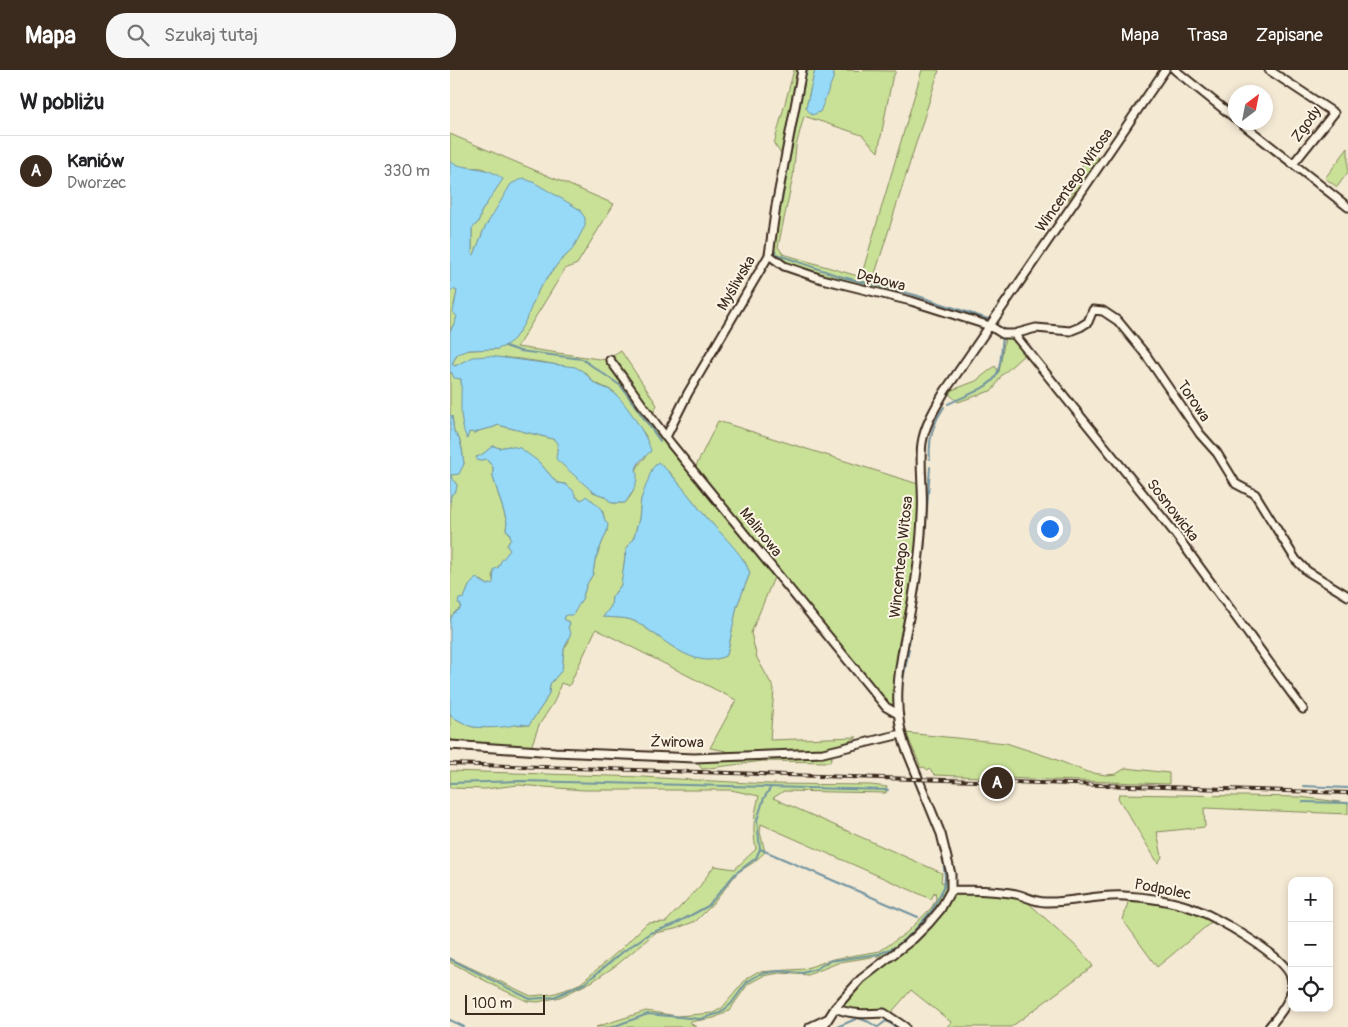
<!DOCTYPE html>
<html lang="pl">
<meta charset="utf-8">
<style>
body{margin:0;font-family:Pangolin,sans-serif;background:#f6f6f6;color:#202124}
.controls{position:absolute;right:15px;bottom:15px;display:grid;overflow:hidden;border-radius:10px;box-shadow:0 2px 8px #0003}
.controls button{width:45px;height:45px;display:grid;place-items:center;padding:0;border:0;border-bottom:1px solid #e0e0e0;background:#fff;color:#202124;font:25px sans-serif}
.compass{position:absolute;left:778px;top:15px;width:45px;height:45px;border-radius:50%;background:#fff;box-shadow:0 2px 8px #0003;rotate:32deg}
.scale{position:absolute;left:15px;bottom:12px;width:80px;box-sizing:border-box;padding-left:5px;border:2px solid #3b2a1e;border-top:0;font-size:14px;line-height:18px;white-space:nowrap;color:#3b2a1e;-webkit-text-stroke:4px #fcf5e5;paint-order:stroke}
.you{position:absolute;left:599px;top:458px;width:18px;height:18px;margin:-12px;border:4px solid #fff;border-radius:50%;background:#1a73e8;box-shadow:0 0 0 8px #1a73e833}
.badge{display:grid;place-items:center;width:32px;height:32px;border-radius:50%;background:#3b2a1e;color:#fff;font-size:16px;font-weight:700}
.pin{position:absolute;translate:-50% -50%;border:2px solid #fff;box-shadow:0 1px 5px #0006}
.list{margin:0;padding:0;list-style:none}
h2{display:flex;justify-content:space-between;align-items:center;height:65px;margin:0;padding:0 20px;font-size:21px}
h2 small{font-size:16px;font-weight:400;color:#757577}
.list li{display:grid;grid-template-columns:32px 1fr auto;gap:15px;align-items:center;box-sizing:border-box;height:70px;padding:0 20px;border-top:1px solid #e0e0e0}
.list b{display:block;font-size:19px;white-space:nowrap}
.list p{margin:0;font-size:16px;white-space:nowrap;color:#757577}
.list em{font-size:16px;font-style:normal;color:#757577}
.icon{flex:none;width:28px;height:28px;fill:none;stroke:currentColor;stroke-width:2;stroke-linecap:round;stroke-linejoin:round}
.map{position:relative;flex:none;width:898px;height:957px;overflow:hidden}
header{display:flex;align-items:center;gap:30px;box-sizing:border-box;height:70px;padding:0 25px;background:#3b2a1e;color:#fff}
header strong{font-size:24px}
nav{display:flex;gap:28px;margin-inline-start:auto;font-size:18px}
.search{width:350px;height:45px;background:#f6f6f6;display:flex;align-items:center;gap:12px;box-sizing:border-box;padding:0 18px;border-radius:20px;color:#757577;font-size:19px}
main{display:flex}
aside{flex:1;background:#fff}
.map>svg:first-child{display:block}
</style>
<header>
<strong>Mapa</strong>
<div class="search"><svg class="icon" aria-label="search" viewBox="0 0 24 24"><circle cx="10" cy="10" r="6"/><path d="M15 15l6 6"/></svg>Szukaj tutaj</div>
<nav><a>Mapa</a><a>Trasa</a><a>Zapisane</a></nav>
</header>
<main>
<aside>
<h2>W pobliżu<small></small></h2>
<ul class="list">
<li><span class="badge">A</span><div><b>Kaniów</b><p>Dworzec</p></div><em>330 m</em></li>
</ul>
</aside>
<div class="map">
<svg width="898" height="957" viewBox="0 0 898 957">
<rect width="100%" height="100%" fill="#f4e9d3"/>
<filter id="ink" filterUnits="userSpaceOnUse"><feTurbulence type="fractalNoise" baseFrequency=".02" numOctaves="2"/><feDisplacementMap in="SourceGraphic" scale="10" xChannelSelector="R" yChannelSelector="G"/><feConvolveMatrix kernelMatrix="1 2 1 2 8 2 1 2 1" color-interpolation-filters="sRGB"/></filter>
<g filter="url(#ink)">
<path fill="#c9e197" stroke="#82865a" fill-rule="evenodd" d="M344,0H365L356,37L384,6L383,0L446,1L442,9L428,82L412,65L354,46L346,76L343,107L328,177L333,184L411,207L472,0H489L423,210L447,217L445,224C422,219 337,202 324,186C323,185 321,179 321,179L332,85L324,74Z
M0,64L164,134L127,194L115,199L67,277L156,290L171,281L207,335L200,350L325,505L301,563L307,588L324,619L320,670L407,667L385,678L380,692L313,691L252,699L247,692L270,690L277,681L260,678L286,630L146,559L119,616L111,613L104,632L89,655L81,677L0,670V643L3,648C11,650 16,656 24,657C43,659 61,653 79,655L94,633L99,623L100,614L112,600L114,579L119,571L118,558L120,553L114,549L116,544L132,529L137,514L143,504L145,490L157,461L153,442L142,430H132L126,427L115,414L107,413L89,392L59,376L49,378L44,376C37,379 33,386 26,387L36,389L43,397V407L57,452L56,460L59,462L61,468L57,476L60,480L42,505L44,513L38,515L31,510L19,516L10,539L6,541L0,550V432L1,425L7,415L1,407V405L14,394L12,378L9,368L4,362L2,346L0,344V302L11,309L17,368L19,362L25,363C33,358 40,360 48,355L103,369L108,373L107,379L143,422L154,426L162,433H175C178,429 183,424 184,419C186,406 184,397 195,388L196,366L163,321L143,312L136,303L125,298C94,293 32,278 5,296L2,294L7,284L19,280L48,279L85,229L89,219L109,192L122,180L129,139L119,134L48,139L34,159L24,186L22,184V159L29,151L31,142L52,109L32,98L10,97L0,92ZM219,401L252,442L295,492L300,503L287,536L277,585C244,603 211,565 184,551C176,547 163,548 154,547L161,536L162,527L171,515L176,480L184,467L189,449L191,429Z
M898,78V102L887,117L875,108Z
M639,79L650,90L618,130Z
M3,219L7,221L4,235L7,247L0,262V223Z
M555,267L565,268L576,283L551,306L543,320L508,332L497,322L526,311L545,296L549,302Z
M268,351L468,414C469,449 466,487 459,521C452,559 442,597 444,636H439L244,400Z
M456,663L556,673L602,688L637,702L656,705L666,704L676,698L719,703V714L602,710L485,705L479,699L478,700L474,697L468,698L470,695Z
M0,701L192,707L317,714L421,715L437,717L436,723L334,721L323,728L492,803L491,812L498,813L497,820L476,851L441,884L390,892L358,905L330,903L313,906L298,914L279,941L264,948L239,952L246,957H146L196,941L227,946L263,943L272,938L297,908L307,902L354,899L383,889L430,881L456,863L482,837L486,829L485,822L481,829L311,754L310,762L315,782L304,792L287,803L263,834L246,851L225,859L205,863L168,894L143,911L110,927L88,932L77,931L49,918L0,892V888L81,926L102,924L115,920L131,913L171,879L197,853L216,852L250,816L264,796L285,799L306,779C302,759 304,746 309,726L281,720H134L68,715L35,719L0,718Z
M669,724L850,727L898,733V744L754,738L755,757L707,762L712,787L708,793L668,728Z
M543,822L573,828L629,879L643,896L561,957H497L501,952L461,920L440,944L413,943L390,938L419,907L443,890L466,871L482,856L502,826L507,824Z
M679,829L740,839L764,850L707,897L673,850Z"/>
<path fill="#96daf8" stroke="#7294a1" d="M365,0H383L384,6L370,42L362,45L356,38Z
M0,92C19,101 34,94 53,109L31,142L29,151L22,159V184L24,185L34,159L61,114L73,108L85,113L129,139L135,148V156L122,180L109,192L89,219L74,254L64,269L55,276L48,279L19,280L7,284L2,294L5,296L22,287L39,286L125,297C137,303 135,303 143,312C149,317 158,318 163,322C175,331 198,367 201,381L189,392L186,399C190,412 182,423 175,433H162L154,426L143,422L106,389L108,373L103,369L48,355C40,360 33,358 25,363L19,362L17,369C8,350 12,329 11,309L4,308L2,303L0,302V262L7,247L3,242L7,221L3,219L0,223Z
M0,344L2,346L4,362L9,368L12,379L14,394L9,404L1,405V407L7,415L6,421L1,425L0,432Z
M44,376L49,378L59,376L70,378L89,392L107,413L115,414L123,420L126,427L132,430L136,426C141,430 150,435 152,442C155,447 153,449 158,454L157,461L145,490L143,504L137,514L132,529L123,545H116L114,549L120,553L118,558L121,563L114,579L112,600L100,614L99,623L94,633L79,655C65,653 65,656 52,657C44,658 32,658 24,657C16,656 11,650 3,648L0,643V550L3,544L10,539L11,535L8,533L9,529L14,528L19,516L26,508L38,515L43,513L44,499L48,498L51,491L60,480L57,476L61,468L59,462L56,460L57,452L43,407V397L36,389L28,391L26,387C33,386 37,379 44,376Z
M208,392C225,406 238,425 252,442C268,462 291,480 300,503L287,536L277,585C243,604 211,564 184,551C175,547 162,548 153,547L161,536L162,527L171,515L176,480L184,467L189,449L191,429L202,399Z"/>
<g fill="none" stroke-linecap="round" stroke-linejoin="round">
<path stroke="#7294a1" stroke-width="2" d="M326,160L355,8L358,0
M323,177L326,184L389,206L465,225L538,249
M55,276L70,281L132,289L171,316L210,371
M498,334C510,328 540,318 546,306C552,295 551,279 553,267
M480,389C478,370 483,353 494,337
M474,480L480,397
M465,541L473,487
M459,574L463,550
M452,615L459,579
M0,713L72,711L438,720
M853,716L898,718
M853,732L898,733
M310,779L468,847
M0,889L80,929L104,927L135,913L174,881L200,863L223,855L258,836L285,804L306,788L310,779L307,750L314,728L321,717
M0,950L14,957
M162,957L198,944L250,949L270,943L281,934L297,912L310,904L329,901L353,903L366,899L379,891L429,884L445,877L463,862L482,840L494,817L495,807L493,789
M387,957L408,948L419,952L427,957
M428,957L436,951L446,957"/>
<defs>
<path id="minor" d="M725,0L786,49
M819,0L884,43L843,94
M790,52L898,137
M319,185L334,196L372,209L461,231L540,256L553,264H564L586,258L620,261L630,257L638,252L643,240L653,241L668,251L696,285L750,364L767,383L786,414L805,424L846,490L857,501L898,526
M564,264L724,462L853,639
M160,290C181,318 200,347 222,375L436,637L448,644
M216,367L238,323L319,185L326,136L352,0
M0,675L105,682L244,688L373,683L451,664
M501,820C523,820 544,820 566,824C575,826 585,832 595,832C622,833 648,824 675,826C695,827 723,831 742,838C764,845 835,886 841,907C846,926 830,944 819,957
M385,938C401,945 417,944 434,943L455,957
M360,957L377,949
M373,957L385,938L411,909L463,869L479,853L490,840L501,820V804L491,764L455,676C439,628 453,580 462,533C467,504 471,474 472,445C474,423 469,394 472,373C475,354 486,337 495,321L715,0"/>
</defs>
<use href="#minor" stroke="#3b2a1e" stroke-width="11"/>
<use href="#minor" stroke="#fcf5e5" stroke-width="7"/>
<defs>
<path id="rail" d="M0,694L898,723"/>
</defs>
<use href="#rail" stroke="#3b2a1e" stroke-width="4"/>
<use href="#rail" stroke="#fcf5e5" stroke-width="2" stroke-dasharray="5.5" stroke-linecap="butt"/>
</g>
</g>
<g text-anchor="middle" stroke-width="4" stroke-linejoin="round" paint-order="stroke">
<g font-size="15" fill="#3b2a1e" stroke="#fcf5e5">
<text transform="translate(856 54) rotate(-55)" y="5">Zgody</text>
<text transform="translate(624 110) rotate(-55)" y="5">Wincentego Witosa</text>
<text transform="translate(431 210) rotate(14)" y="5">Dębowa</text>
<text transform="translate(286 213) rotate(-60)" y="5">Myśliwska</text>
<text transform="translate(744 331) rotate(56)" y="5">Torowa</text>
<text transform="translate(723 440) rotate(52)" y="5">Sosnowicka</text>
<text transform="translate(311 462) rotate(51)" y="5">Malinowa</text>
<text transform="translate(451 487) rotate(-84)" y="5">Wincentego Witosa</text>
<text transform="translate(227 672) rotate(1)" y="5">Żwirowa</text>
<text transform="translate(713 819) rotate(11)" y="5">Podpolec</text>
</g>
</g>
</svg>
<div class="controls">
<button>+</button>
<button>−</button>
<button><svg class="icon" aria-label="locate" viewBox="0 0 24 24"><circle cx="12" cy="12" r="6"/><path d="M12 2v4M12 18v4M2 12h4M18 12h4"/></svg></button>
</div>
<svg class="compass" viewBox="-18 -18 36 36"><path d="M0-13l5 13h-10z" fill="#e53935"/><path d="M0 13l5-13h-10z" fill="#757577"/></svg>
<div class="scale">100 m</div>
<div class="you"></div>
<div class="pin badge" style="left:547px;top:713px">A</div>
</div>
</main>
